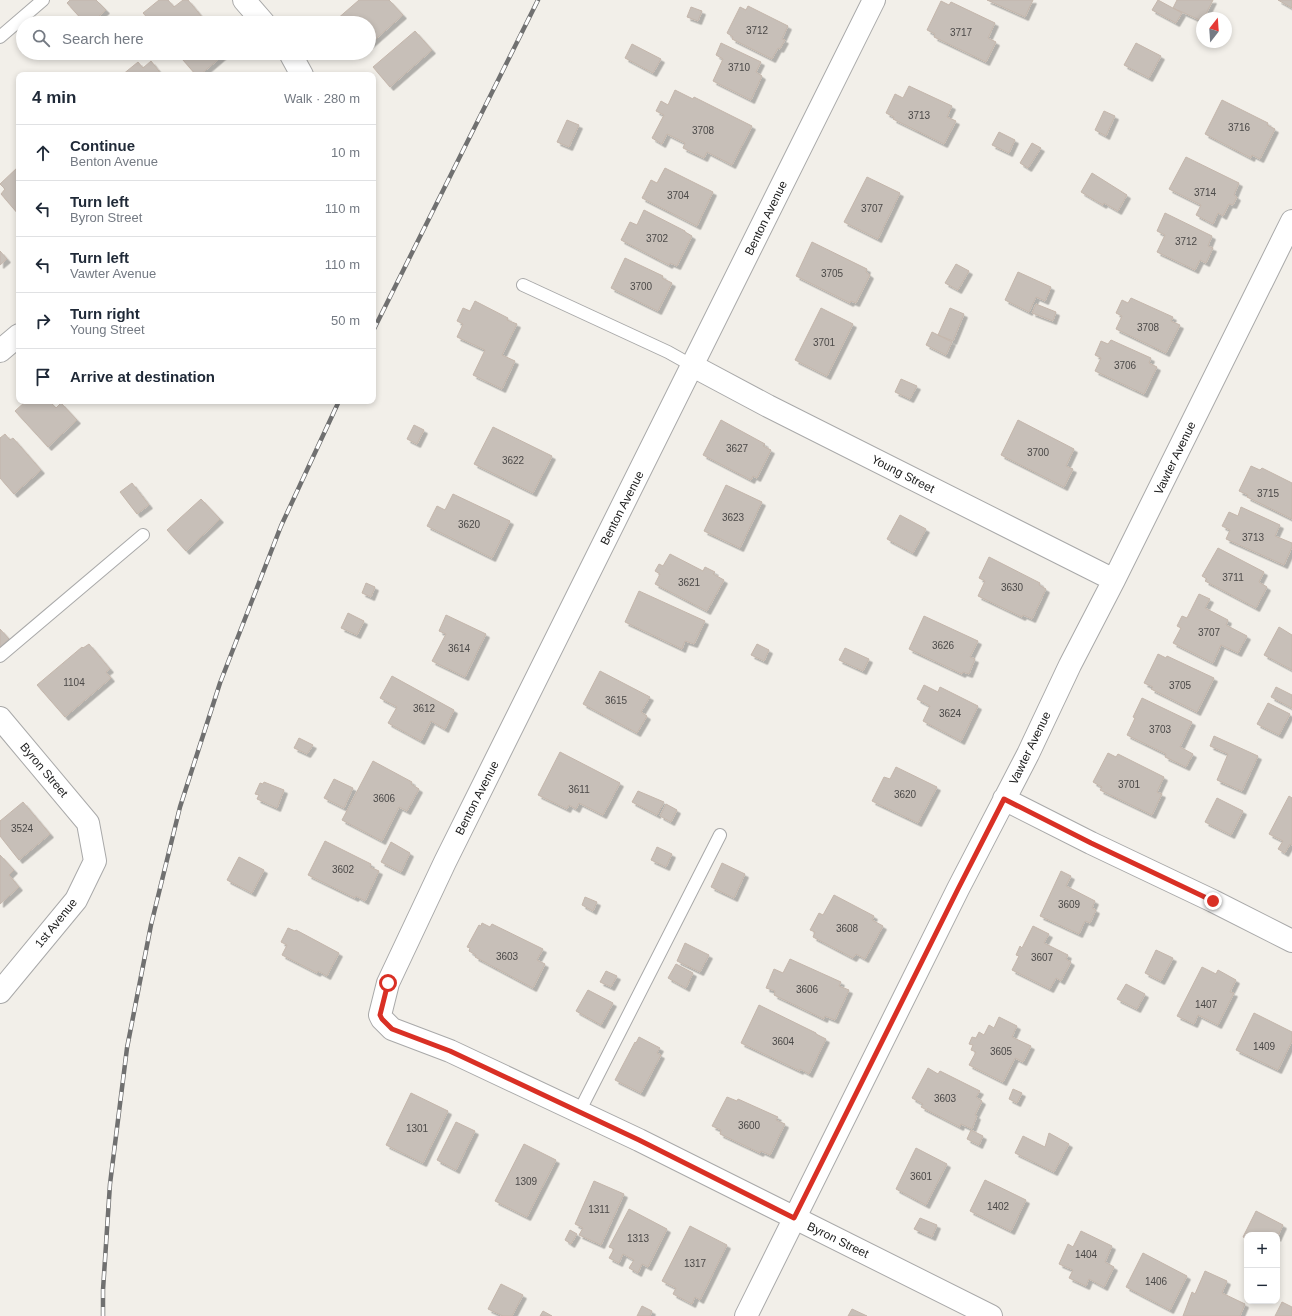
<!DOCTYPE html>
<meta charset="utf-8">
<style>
body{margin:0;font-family:Helvetica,sans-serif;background:#f2f2f3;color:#1f2937}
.controls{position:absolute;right:12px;bottom:12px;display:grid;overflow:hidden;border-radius:8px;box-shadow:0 2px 6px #0003}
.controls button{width:36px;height:36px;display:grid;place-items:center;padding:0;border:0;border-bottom:1px solid #e0e1e3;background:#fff;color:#1f2937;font:20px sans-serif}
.compass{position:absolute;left:1196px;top:12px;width:36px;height:36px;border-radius:50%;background:#fff;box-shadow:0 2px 6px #0003;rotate:17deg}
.stop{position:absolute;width:12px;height:12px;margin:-9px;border:3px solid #d93025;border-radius:50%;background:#fff}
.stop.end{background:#d93025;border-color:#fff;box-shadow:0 1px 4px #0008}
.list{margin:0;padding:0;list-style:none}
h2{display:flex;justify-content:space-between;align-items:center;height:52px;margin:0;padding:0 16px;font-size:17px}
h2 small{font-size:13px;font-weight:400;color:#747a83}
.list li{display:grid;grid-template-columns:26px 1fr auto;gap:12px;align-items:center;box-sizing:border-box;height:56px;padding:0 16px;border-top:1px solid #e0e1e3}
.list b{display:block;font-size:15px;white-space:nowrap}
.list p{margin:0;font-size:13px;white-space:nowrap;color:#747a83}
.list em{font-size:13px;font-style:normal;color:#747a83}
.icon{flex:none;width:22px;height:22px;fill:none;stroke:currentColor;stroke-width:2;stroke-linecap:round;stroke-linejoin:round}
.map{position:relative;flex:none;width:1292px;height:1316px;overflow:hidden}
.search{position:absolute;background:#fff;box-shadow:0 2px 6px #0003;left:16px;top:16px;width:360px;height:44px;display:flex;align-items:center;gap:10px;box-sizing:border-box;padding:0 14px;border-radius:22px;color:#747a83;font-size:15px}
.panel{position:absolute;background:#fff;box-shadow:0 2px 6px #0003;left:16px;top:72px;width:360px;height:332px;border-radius:8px}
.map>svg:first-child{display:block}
</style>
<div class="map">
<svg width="1292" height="1316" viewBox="0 0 1292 1316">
<defs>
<filter id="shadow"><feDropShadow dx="3.5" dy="3.5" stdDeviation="0" flood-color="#0004"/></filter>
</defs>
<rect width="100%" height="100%" fill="#f2efe9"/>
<path fill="#c7bfb8" stroke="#c4b6ab" filter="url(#shadow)" d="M70,0H96L106,10L91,23H85L67,3Z
M159,0H168L174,7L183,0H188L207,23H152L143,13Z
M359,0H389L403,15L369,45V23H339L336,20Z
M987,0H1033L1025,17Z
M1158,0L1182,13L1176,23L1152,10Z
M1177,0H1213L1204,18H1202V21L1173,8Z
M1278,0H1292V8Z
M941,1L949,5L951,2L995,23L988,38L996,42L986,62L934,37L935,34L927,30Z
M748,6L788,26L782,39L785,40L780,49L778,48L772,59L732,39L733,37L727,33L740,7L746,10Z
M691,7L702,11L698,21L687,17Z
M415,31L432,50L390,87L373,67Z
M721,43L761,62L756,72L762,76L751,100L713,81L723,59L716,55Z
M1136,43L1161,56L1149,78L1124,65Z
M632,44L661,59L653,73L625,58Z
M177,53H226L200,75H196Z
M151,61L162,75H122L138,62L143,68Z
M909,86L952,106L947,117L956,121L944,144L893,119L894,117L886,113L895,94L903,98Z
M675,90L693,99L694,97L752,126L732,165L707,152L704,158L683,148L685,143L667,134L662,144L652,138L664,115L656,111L661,101L668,105Z
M1222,100L1268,123L1267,125L1275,129L1260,159L1252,155L1251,158L1205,134Z
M1104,111L1115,116L1106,136L1095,130Z
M567,120L579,125L569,147L557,142Z
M999,132L1015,140L1009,153L992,145Z
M1032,143L1041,148L1028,168L1020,163Z
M1186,157L1239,183L1234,195L1237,197L1233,205L1229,204L1223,216L1218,213L1213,224L1196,215L1201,205L1169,189Z
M19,166V215L1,194L5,189L0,184Z
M665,168L713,192L697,226L642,198L651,180L657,183Z
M1092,173L1127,195L1118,211L1104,203L1103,205L1081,192Z
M867,177L900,193L878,239L844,222Z
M644,210L685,231V232L692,236L677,266L670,263L669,265L621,240L630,222L637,225Z
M1165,213L1212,236L1208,246L1213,248L1206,263L1200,260L1195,270L1157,252L1165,235L1157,231Z
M812,242L867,269L866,272L870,275L856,303L851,301L850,303L796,276Z
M0,251L7,259L0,265Z
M625,258L663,276L662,278L672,283L658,311L611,288Z
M956,264L969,271L958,290L945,283Z
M1018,272L1051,287L1045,301L1036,297L1029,312L1005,300Z
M1131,298L1173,317L1171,321L1180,325L1166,353L1116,329L1122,316L1116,313L1122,300L1128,303Z
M475,301L508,318L507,320L517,324L502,355L515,361L502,389L473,375L485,350L457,337L463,324L457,321L463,308L470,311Z
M1036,304L1056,312L1053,321L1032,313Z
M821,308L853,324L827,376L795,360Z
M950,308L964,314L953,341L938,335Z
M932,332L952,342L946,355L926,345Z
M1111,340L1151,358L1149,363L1157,367L1144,394L1095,371L1101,358L1095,355L1101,341L1108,344Z
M901,379L917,386L910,399L895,392Z
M26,401H49L56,408L61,403L77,420L48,447L15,411Z
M721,420L765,444L763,446L771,450L757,478L753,476L751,480L703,455Z
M1018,420L1074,449L1066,466L1073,469L1064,487L1001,455Z
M414,425L424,430L417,444L407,439Z
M493,427L552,456L533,493L474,464Z
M5,434L10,440L13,438L41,470L14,494L0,478V438Z
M1251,466L1260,470L1262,468L1292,483V519L1247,497L1248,495L1239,491Z
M132,483L149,505L137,514L120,492Z
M726,485L762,502L740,548L704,531Z
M453,494L510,521L492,558L427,526L437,506L445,510Z
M201,499L220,519L186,551L167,530Z
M1241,507L1280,525L1275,536L1292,543V547L1284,565L1226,539L1230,530L1222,526L1229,512L1238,516Z
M900,515L926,529L913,553L887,539Z
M1218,548L1264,572L1259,582L1267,587L1256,608L1205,581L1207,579L1202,576Z
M670,554L703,571L705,567L715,572L713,574L724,580L707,611L655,584L660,574L655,571L659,564L663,566Z
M989,557L1040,583L1039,585L1046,589L1032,619L1023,615L1022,617L978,596L985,581L979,578Z
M366,583L375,587L371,597L362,593Z
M639,591L705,621L694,644L685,641L682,649L625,622Z
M1199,594L1210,599L1205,608L1228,620L1226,625L1247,636L1238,653L1221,645L1213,663L1173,643L1181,628L1177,626L1182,616L1187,618Z
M348,613L364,621L357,635L341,628Z
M446,615L486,634L465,677L432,661L446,634L439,631Z
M924,616L978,641L970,657L975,659L969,674L963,672L962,674L909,649Z
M1279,627L1292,635V670L1264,655Z
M0,629L9,639L0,647Z
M89,644L110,669L106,672L111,678L65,717L37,685L82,647L83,648Z
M757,644L769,650L764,661L751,655Z
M845,648L869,659L863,671L839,660Z
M1158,654L1166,658L1167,656L1214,678L1197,712L1151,689L1153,687L1144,683Z
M600,671L650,697L641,712L647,716L637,733L583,704Z
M392,676L454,710L445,729L431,721L421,741L388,723L397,707L380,698Z
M924,685L938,692L940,687L978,706L961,741L923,721L930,706L917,699Z
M1276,687L1292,695V708L1271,697Z
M1142,698L1192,722L1180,747L1193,754L1186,767L1165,757L1166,754L1127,735L1135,718L1133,717Z
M1268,703L1290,714L1279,735L1257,724Z
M1214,736L1258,756L1242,791L1217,780L1228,754L1210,746Z
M299,738L313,745L307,754L294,748Z
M560,752L620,783L603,815L579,803L576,809L569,805L567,809L538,795Z
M1108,753L1116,757L1118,754L1164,777L1157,792L1162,794L1152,815L1100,790L1102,787L1093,782Z
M373,761L412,782L411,784L419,789L407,811L399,807L382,841L342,820Z
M896,767L937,787L918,823L872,801L884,777L890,779Z
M334,779L353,788L344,808L324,798Z
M264,782L284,790L277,808L257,799L259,795L255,794L260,783L263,784Z
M638,791L664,802L657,815L632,802Z
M1289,796L1292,798V845L1290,844L1285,853L1278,849L1283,841L1269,834Z
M1217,798L1243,811L1231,835L1205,822Z
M23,802L50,834L19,860L0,836V821Z
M666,804L677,810L671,822L660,816Z
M325,841L371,864L370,867L379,871L365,901L356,896L355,898L308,875Z
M391,842L410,853L401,872L381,862Z
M657,847L672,854L666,867L651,860Z
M0,855L14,870L9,875L19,887L0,904Z
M239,857L264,870L252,893L227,880Z
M722,863L745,874L734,898L711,887Z
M1061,871L1071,876L1066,886L1095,901L1092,908L1096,910L1090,923L1085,921L1079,934L1040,916Z
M834,895L874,916L872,920L883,926L865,959L856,954L853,958L813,937L815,932L810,930L819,913L823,915Z
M585,897L597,902L593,911L582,905Z
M482,923L490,927L492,924L543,949L537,960L545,964L533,988L475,957L476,955L469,951L470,948L467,947L479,925L481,926Z
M1033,926L1049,934L1044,943L1068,955L1066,959L1071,962L1061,981L1056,978L1050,989L1012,970L1019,956L1016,955L1020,946L1022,948Z
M288,928L295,931L296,930L339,953L327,976L318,971L317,973L282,955L287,945L281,942Z
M685,943L709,955L700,972L677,961Z
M1156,950L1173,958L1161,981L1145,973Z
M790,959L841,982L839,986L849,990L835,1020L825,1016L824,1019L774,995L775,991L766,988L774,969L783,973Z
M676,964L693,973L686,988L668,978Z
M1202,967L1216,974L1218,970L1236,980L1230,992L1234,993L1218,1025L1198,1015L1194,1024L1177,1016Z
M606,971L617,976L611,987L600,982Z
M1126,984L1145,994L1137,1009L1117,999Z
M588,990L613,1003L601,1025L576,1011Z
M759,1005L816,1033V1034L826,1039L809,1074L800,1069V1071L741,1043Z
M1254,1013L1292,1032V1041L1278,1070L1236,1050Z
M999,1017L1017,1026L1012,1037L1031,1046L1023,1062L1015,1058L1003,1082L969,1065L976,1052L971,1050L973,1045L969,1044L972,1037L976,1038L979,1032L984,1035L989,1025L994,1028Z
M639,1037L660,1048L657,1053L661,1055L641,1093L615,1080L635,1042L636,1043Z
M928,1068L938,1074L940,1071L980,1091L976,1097L982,1101L975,1115L977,1116L972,1129L961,1124L960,1127L921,1107L923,1104L912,1098Z
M1013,1089L1022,1093L1017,1103L1009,1099Z
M411,1093L448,1111L423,1163L386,1145Z
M727,1097L737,1101L738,1099L778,1117L776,1120L785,1124L770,1155L761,1151L760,1153L720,1134L721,1130L712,1126Z
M456,1122L475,1131L456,1170L437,1160Z
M971,1130L983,1136L979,1145L967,1139Z
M1049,1133L1069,1144L1054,1172L1015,1153L1023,1136L1045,1147Z
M524,1144L556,1160L527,1217L495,1201Z
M916,1148L947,1164L926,1205L896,1189Z
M985,1180L1026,1200L1011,1231L970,1211Z
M594,1181L624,1194L601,1245L579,1235L583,1228L575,1224Z
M629,1209L667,1229L648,1267L642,1264L638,1273L629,1268L634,1260L623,1254L619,1263L609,1258L614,1249L609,1247Z
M1256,1211L1283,1225L1277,1238V1235H1247V1239L1243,1237Z
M920,1218L937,1225L932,1237L914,1229Z
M690,1226L727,1245L700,1300L695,1297L692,1304L673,1294L676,1288L662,1281Z
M570,1230L577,1234L571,1244L565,1240Z
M1081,1231L1112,1246L1105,1262L1114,1267L1104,1287L1089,1279L1086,1286L1069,1278L1073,1270L1059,1264L1068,1244L1073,1247Z
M1143,1253L1187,1276L1170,1310L1126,1287Z
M1205,1271L1227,1281L1222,1293L1245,1304L1240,1316H1183L1192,1292L1195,1294Z
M501,1284L523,1295L512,1316H503L488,1309Z
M1282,1302L1292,1307V1316H1275Z
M642,1306L652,1311L650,1316H637Z
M852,1309L867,1316H848Z
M543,1311L552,1316H540Z"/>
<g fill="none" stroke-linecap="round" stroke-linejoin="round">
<defs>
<path id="lane" d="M0,37L43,0
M523,285L668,352L693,366
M0,656L143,535
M579,1112L720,835"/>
<path id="street" d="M244,0L264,23
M874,0L445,862L388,983L380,1015L382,1019L392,1029L450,1051L639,1140L991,1316
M290,53L302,75
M0,351L19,335
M693,366L768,406L1114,580
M0,718L88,823L95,861L76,900L0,992
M1004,799L1091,843L1213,901L1292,941
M746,1316L958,889L1028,754L1070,665L1114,580L1292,221"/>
</defs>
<use href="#lane" stroke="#a9a9a9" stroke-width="14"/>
<use href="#street" stroke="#a9a9a9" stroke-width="24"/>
<use href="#lane" stroke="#fff" stroke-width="12"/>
<use href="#street" stroke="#fff" stroke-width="22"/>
<defs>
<path id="rail" d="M373,331L538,0
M103,1316V1290L110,1184L127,1048L151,925L180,807L220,683L281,526L339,401"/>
</defs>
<use href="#rail" stroke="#707070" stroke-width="4.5"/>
<use href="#rail" stroke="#fff" stroke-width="3" stroke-dasharray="9" stroke-linecap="butt"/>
</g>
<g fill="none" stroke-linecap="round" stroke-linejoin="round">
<path stroke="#d93025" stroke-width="5" d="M388,983L380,1015L382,1019L392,1029L450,1051L639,1140L794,1218L958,889L1004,799L1091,843L1213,901"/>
</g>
<g text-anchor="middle" stroke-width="4" stroke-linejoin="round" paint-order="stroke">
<g font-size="10" fill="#4b4948">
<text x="757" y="34">3712</text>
<text x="961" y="36">3717</text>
<text x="739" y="71">3710</text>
<text x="919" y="119">3713</text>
<text x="1239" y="131">3716</text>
<text x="703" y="134">3708</text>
<text x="1205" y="196">3714</text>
<text x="678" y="199">3704</text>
<text x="872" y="212">3707</text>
<text x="657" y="242">3702</text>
<text x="1186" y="245">3712</text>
<text x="832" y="277">3705</text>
<text x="641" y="290">3700</text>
<text x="1148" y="331">3708</text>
<text x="824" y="346">3701</text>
<text x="1125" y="369">3706</text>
<text x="737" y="452">3627</text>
<text x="1038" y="456">3700</text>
<text x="513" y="464">3622</text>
<text x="1268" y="497">3715</text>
<text x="733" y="521">3623</text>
<text x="469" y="528">3620</text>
<text x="1253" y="541">3713</text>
<text x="1233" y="581">3711</text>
<text x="689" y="586">3621</text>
<text x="1012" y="591">3630</text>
<text x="1209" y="636">3707</text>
<text x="943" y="649">3626</text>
<text x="459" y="652">3614</text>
<text x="74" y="686">1104</text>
<text x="1180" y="689">3705</text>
<text x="616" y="704">3615</text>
<text x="424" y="712">3612</text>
<text x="950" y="717">3624</text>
<text x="1160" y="733">3703</text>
<text x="1129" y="788">3701</text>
<text x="579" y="793">3611</text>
<text x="905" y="798">3620</text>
<text x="384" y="802">3606</text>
<text x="22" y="832">3524</text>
<text x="343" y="873">3602</text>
<text x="1069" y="908">3609</text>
<text x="847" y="932">3608</text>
<text x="507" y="960">3603</text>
<text x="1042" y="961">3607</text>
<text x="807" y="993">3606</text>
<text x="1206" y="1008">1407</text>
<text x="783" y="1045">3604</text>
<text x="1264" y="1050">1409</text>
<text x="1001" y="1055">3605</text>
<text x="945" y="1102">3603</text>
<text x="749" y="1129">3600</text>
<text x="417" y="1132">1301</text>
<text x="921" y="1180">3601</text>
<text x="526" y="1185">1309</text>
<text x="998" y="1210">1402</text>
<text x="599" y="1213">1311</text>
<text x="638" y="1242">1313</text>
<text x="1086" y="1258">1404</text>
<text x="695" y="1267">1317</text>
<text x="1156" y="1285">1406</text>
</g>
<g font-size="12" fill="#222" stroke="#fff">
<text transform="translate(766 218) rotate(-64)" y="4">Benton Avenue</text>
<text transform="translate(1175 458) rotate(-64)" y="4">Vawter Avenue</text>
<text transform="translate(903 474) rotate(27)" y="4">Young Street</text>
<text transform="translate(622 508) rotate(-63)" y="4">Benton Avenue</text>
<text transform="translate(1030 748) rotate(-64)" y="4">Vawter Avenue</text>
<text transform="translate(44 770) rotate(50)" y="4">Byron Street</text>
<text transform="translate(477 798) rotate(-63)" y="4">Benton Avenue</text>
<text transform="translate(56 923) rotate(-51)" y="4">1st Avenue</text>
<text transform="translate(838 1240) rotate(26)" y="4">Byron Street</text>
</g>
</g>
</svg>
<div class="controls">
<button>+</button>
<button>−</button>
</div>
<svg class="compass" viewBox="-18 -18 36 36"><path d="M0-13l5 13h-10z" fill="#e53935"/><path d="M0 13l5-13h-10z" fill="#747a83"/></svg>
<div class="stop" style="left:388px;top:983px"></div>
<div class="stop end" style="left:1213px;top:901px"></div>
<div class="search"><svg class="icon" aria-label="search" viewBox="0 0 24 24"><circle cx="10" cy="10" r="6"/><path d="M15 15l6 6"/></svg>Search here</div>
<section class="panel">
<h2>4 min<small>Walk · 280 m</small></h2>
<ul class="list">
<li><svg class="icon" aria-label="ahead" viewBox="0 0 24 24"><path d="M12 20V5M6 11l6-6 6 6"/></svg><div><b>Continue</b><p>Benton Avenue</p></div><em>10 m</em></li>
<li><svg class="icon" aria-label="left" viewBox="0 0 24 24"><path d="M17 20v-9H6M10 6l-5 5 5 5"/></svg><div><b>Turn left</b><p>Byron Street</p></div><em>110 m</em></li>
<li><svg class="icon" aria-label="left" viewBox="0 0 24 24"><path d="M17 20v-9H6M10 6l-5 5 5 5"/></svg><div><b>Turn left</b><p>Vawter Avenue</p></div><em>110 m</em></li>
<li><svg class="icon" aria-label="right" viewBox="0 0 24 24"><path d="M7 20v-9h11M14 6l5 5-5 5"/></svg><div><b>Turn right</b><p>Young Street</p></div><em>50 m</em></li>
<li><svg class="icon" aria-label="arrive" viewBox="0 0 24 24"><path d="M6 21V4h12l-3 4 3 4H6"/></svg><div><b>Arrive at destination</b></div></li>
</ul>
</section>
</div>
